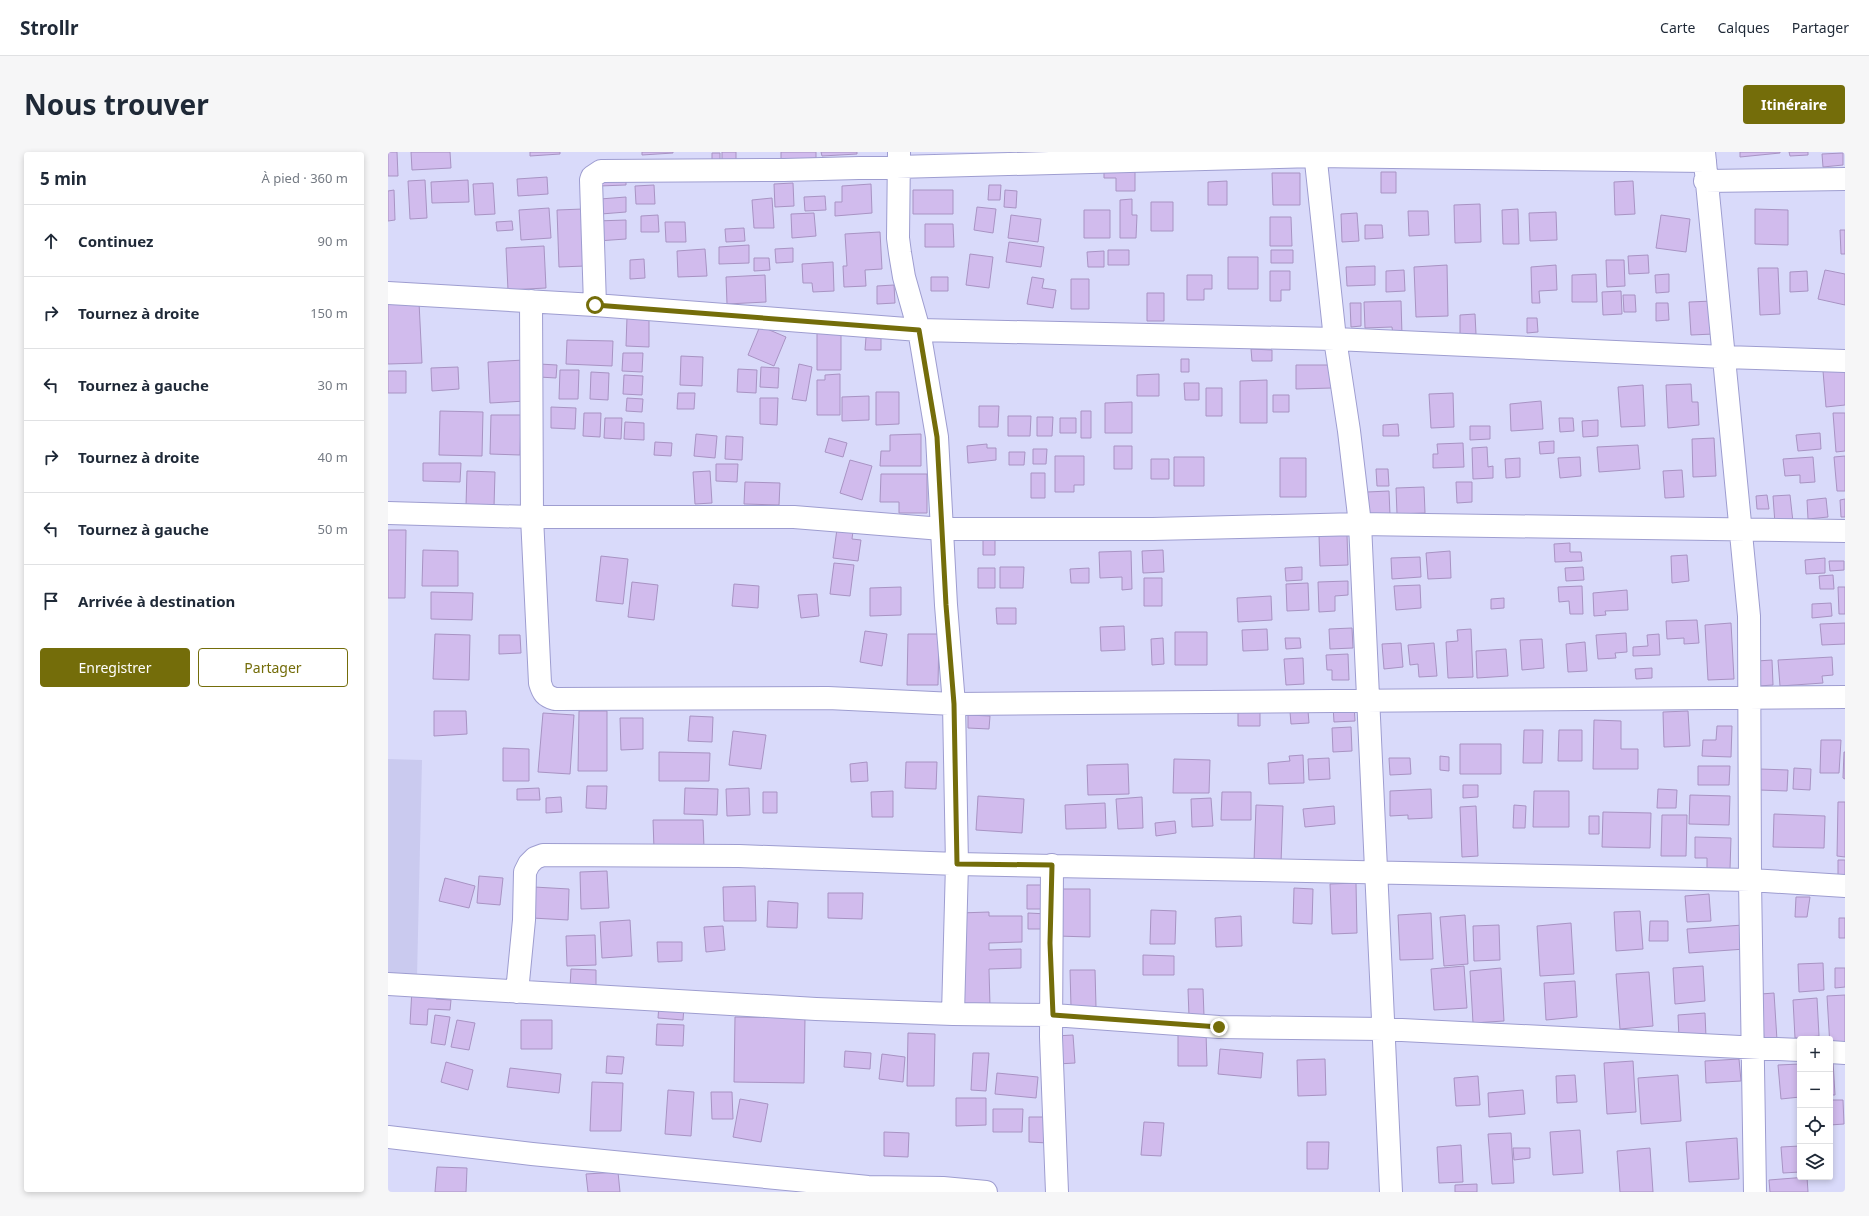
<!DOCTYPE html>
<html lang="fr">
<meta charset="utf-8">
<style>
body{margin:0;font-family:"Noto Sans",sans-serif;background:#f6f6f7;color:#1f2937}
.controls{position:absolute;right:12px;bottom:12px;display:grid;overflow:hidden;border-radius:4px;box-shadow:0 2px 6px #0003}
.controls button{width:36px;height:36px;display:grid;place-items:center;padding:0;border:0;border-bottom:1px solid #e0e1e3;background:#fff;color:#1f2937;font:20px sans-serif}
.stop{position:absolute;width:12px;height:12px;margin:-9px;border:3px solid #746d0a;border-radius:50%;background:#fff}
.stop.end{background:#746d0a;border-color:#fff;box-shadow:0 1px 4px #0008}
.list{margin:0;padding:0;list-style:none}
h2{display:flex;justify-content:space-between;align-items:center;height:52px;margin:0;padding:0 16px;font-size:17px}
h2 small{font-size:13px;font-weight:400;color:#747a83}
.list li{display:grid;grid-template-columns:26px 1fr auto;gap:12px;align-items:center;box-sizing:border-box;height:72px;padding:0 16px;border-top:1px solid #e0e1e3}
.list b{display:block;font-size:15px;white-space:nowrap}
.list em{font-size:13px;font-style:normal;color:#747a83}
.actions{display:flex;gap:8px;padding:12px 16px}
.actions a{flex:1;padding:9px 0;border:1px solid #746d0a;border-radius:4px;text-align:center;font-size:14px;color:#746d0a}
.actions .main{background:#746d0a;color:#fff}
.icon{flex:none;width:22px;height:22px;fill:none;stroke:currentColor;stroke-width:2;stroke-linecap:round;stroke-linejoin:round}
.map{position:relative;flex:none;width:1457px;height:1040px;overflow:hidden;border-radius:4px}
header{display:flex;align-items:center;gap:24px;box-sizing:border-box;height:56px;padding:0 20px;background:#fff;border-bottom:1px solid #e0e1e3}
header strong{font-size:19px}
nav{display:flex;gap:22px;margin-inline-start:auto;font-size:14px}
.intro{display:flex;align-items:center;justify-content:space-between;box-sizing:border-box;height:96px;padding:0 24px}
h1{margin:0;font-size:28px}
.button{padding:10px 18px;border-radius:4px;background:#746d0a;color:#fff;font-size:14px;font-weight:700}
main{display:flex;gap:24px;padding:0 24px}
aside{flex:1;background:#fff;border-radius:4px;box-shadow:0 2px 6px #0003}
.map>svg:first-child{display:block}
</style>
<header>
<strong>Strollr</strong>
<nav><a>Carte</a><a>Calques</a><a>Partager</a></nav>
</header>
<div class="intro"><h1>Nous trouver</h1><a class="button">Itinéraire</a></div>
<main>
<aside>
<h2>5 min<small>À pied · 360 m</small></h2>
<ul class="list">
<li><svg class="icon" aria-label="ahead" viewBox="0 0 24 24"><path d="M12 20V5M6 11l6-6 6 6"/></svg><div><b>Continuez</b></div><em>90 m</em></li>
<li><svg class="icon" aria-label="right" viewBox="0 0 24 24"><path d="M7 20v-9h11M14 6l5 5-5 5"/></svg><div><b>Tournez à droite</b></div><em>150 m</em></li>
<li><svg class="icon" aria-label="left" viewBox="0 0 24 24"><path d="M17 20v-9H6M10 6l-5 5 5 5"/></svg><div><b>Tournez à gauche</b></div><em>30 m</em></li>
<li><svg class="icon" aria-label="right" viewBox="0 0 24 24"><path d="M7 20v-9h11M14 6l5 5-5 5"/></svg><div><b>Tournez à droite</b></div><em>40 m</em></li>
<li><svg class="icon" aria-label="left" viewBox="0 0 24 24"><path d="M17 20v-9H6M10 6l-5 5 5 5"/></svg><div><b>Tournez à gauche</b></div><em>50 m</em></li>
<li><svg class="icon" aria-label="arrive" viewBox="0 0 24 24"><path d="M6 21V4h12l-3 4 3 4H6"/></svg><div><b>Arrivée à destination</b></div></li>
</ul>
<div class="actions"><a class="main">Enregistrer</a><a>Partager</a></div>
</aside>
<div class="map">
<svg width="1457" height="1040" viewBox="0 0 1457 1040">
<rect width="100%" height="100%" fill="#d9dafa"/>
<path fill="#cacaef" d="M0,607L34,608L29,825L0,824Z"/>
<path fill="#d1bbed" stroke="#a893c3" d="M0,0H9L10,24H0Z
M23,0H62L63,16L24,18Z
M142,0H172V2L142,4Z
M254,0H285V1L254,3Z
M334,0H348V12H334Z
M393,0H428V6L393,8Z
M433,0H469V2L434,4Z
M1352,0H1392V1L1352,5Z
M1401,0H1420V3L1402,4Z
M324,1H332V8L324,9Z
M1455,1V13L1435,15L1434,2Z
M716,13H747V39H728V26H716Z
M993,20H1008V41H993Z
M884,21H912V53H885Z
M238,22V33L211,34L210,23Z
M159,25L160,42L130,44L129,27Z
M37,28L39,66L22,67L20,29Z
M80,28L81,50L44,51L43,30Z
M839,29V53H820V30Z
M1245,29L1247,62L1227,63L1226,30Z
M105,31L107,62L87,63L85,32Z
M405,31L406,54L387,55L386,32Z
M483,32L484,61L447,64V50H454V34Z
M266,33L267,52H248L247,34Z
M601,33H613L612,48H600Z
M6,38L7,68L0,69V39Z
M525,38H565V62H525Z
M617,38L629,39L628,56L616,55Z
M437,44L438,58L417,59L416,45Z
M238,45V60L213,62L212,47Z
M384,46L386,76H366L364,48Z
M744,47V63H749L748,86H732V48Z
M763,50H785V79H763Z
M1092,52L1093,90L1067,91L1066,53Z
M589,55L608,57L605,81L586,78Z
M161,56L163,86L133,88L131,58Z
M195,57L197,114L171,115L169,58Z
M1130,57L1131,92H1115L1114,58Z
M1367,57L1400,58V93L1367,92Z
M696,58H722V86H696Z
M1020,59H1040L1041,83L1021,84Z
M1168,60L1169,88L1142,89L1141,61Z
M426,61L428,84L404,86L403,62Z
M969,61L971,89L954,90L953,62Z
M270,63L271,80H253V64Z
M623,63L653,67L650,90L620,86Z
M1273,63L1302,67L1298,100L1268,96Z
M882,65H903L904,94H882Z
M238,68V87L209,89L208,69Z
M124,69L125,78L109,79L108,70Z
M277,70H297L298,90H278Z
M537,72H565L566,95H537Z
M977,73H994L995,86L977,87Z
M356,76L357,89L338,90L337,77Z
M1452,78H1457V102H1453Z
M492,80L494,117L477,118L478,134L456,135L455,114H459L457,82Z
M621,90L656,95L653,115L618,110Z
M361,93V111L331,112V95Z
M156,94L158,136L120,138L118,96Z
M405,96V110L388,111L387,97Z
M317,97L319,124L290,125L289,99Z
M720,98H741V113H720Z
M883,98H905V111H883Z
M716,99V115H700L699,100Z
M582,102L605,105L601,136L578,133Z
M1260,103L1261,121L1241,122L1240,104Z
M840,105H870V137H840Z
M366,106H381L382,118L366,119Z
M256,107L257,126L242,127V108Z
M1218,108H1236L1237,134L1219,135Z
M445,110L446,139L425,140L424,131H415L414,112Z
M1059,113L1060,164L1028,165L1026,115Z
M1168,113L1169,138L1151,139L1152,151H1144L1143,115Z
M987,114V133L959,134L958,115Z
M1370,116H1390L1392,162L1372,163Z
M1016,118L1017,139L998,140V119Z
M1437,118L1457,122V153L1430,147Z
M882,119H902V138H893V149H882Z
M1419,119L1420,139L1402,140V120Z
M1208,122L1209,150H1184V123Z
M1281,122V140L1268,141L1267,123Z
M377,123L378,150L339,152L338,125Z
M799,123H824V137H816V148H799Z
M543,125H560V139H543Z
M644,125L656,127L654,136L668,138L665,156L639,152Z
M683,127H701V157H683Z
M506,133L507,151L489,152V134Z
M1233,139L1234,162L1215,163L1214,140Z
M759,141H776V169H759Z
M1235,143H1247L1248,160H1236Z
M1013,149L1014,183H1005L1004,175L977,176L976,150Z
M1325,149L1326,182L1303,183L1301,150Z
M31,150L34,211L0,212V151Z
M962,151H973V174L963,175Z
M1268,151H1280L1281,168L1268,169Z
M1087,162L1088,182L1072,183V163Z
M239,165L261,166V195L238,194Z
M1139,166H1149L1150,180L1139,181Z
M372,174L398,185L386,214L360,203Z
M429,181H453V218H429Z
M478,185H493V198H477Z
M179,188L225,189L224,214L178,212Z
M863,197L884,198V209H864Z
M235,201H255L254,220L234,219Z
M293,204L315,205L314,234L292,233Z
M793,207H801V220H793Z
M136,208L138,249L102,251L100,210Z
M151,212L169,213L168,226L151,225Z
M411,212L424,215L418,249L404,247Z
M908,213H945L944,236L908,237Z
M70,215L71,237L44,239L43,216Z
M373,215L391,216L390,236L372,235Z
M350,217L369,218L368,241L349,240Z
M1457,217V253L1438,255L1435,219Z
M172,218H191L190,247H171Z
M0,219H18V241H0Z
M203,220L221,221L220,248L202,247Z
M452,222V263H429V228H437V223Z
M771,222V244H749V223Z
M236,223L255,224L254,243L235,242Z
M879,228V271H852V229Z
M796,231H811V248H797Z
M1303,232L1304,250H1310L1311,273L1280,276L1278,233Z
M1255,233L1257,274L1233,275L1230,235Z
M818,236H834V264H818Z
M488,240H511V272L488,273Z
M290,241H307L306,257H289Z
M1065,241L1066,275L1043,276L1041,242Z
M885,243H901V260H885Z
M481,244V268L454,269V245Z
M239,246L255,247L254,260L238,259Z
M372,246H390L389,273L372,272Z
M1153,249L1155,277L1123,279L1122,252Z
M744,250V281H717V251Z
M591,254H611L610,275H591Z
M163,255L188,256L187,277L163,276Z
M52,259L95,260L94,304L51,303Z
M693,259H703V286H693Z
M196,261H213L212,285L195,284Z
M1445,261H1457V299L1448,300Z
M103,263H133L132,303L102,302Z
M620,264H643L642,284H620Z
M649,265H665L664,284H649Z
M217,266H234L233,287L216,286Z
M672,266H688V281H672Z
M1171,266H1185L1186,279L1172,280Z
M1210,268V284L1195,285L1194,269Z
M237,270L256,271V288L236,287Z
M1010,272L1011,284H995V273Z
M1082,274H1102V287L1082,288Z
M1432,281L1433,297L1410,299L1408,283Z
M308,282L329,284L327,306L306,304Z
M533,282V314H492L493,299H502V283Z
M338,284L355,285L354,308L337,307Z
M441,286L459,291L455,305L437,300Z
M1326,286L1328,324L1305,325L1304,287Z
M1166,289V301L1152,302L1151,290Z
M267,290L284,291L283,304L266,303Z
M1075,291L1076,315L1045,316V302H1050L1049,292Z
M599,292V296H608V308L580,311L579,294Z
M1250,293L1252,317L1211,320L1209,295Z
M726,294H744V317H726Z
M1099,295L1100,315L1105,314V326L1085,327L1084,296Z
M645,297H659L658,312H645Z
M621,300H637L636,313H621Z
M667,304H696V333H686V340H667Z
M1457,304V339H1449L1446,305Z
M786,305H816V334H786Z
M1192,305L1193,324L1172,326L1170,306Z
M1425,305L1427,330L1412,331V323L1397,324L1395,307Z
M892,306H918V345H892Z
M1132,306V325L1118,326L1117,307Z
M763,307H781V327H763Z
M462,308L484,314L474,348L452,341Z
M35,311H73L72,330L35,329Z
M328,312H350L349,330L328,329Z
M988,317H1000L1001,334H989Z
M1294,318L1296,345L1277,346L1275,319Z
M79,319L107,320L106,355L78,354Z
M322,319L324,351L307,352L305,320Z
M643,321H657V346H643Z
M493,322H539V361H511V350H492Z
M357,330L392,331L391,353L356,352Z
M1068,330H1084V350L1069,351Z
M1036,335L1037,361L1009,362L1008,336Z
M1001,339L1002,363L979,364V340Z
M1379,343L1381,357H1369L1368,344Z
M1402,343L1405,370L1387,372L1385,344Z
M1438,346L1440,365L1420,367L1419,348Z
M1457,347V365H1453L1452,348Z
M449,377L465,379L464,387L473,388L470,409L445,406Z
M0,378H18L17,446H0Z
M931,383H959L960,413L932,414Z
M607,386V403H595V387Z
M1182,391V400H1193L1194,409L1167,410L1166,392Z
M35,398L70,399V434H34Z
M775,398L776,420L755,421L754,399Z
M743,399L744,437L734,438V425L712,426L711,400Z
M1062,399L1063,426L1040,427L1038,401Z
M1299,403L1301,429L1284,431L1283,404Z
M213,404L240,407L235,452L208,449Z
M1032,405L1033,425L1004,427L1003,406Z
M1437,406V421L1418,422L1417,408Z
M1441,409H1456V418L1442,419Z
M446,411L466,413L462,444L442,442Z
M612,415H636L635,436H612Z
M914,415V428L898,429L897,416Z
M1195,415L1196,428L1178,429L1177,416Z
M590,416H607V436H590Z
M701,416V431H683L682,417Z
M1445,423L1446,437H1432L1431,424Z
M756,426H774V454H756Z
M960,429V443L947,444V459L931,460L930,430Z
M244,430L270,433L266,468L240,465Z
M920,431L921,458L899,459L898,432Z
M346,432L371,434L370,456L344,454Z
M1032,433L1033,456L1008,458L1006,434Z
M1194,434L1195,462H1182L1181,449L1171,450L1170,435Z
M513,435V463L482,464V436Z
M1450,435H1457V462H1451Z
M1239,438L1240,458L1217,459L1218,463L1206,464L1205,441Z
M43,440L85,441L84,468L43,467Z
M429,442L431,464L413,466L410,443Z
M883,444L884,468L850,470L849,446Z
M1116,446V456L1103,457V447Z
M1443,451L1444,464L1424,466V452Z
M608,456H628V472H609Z
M1309,468L1311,491L1296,492V486L1279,487L1278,469Z
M1343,471L1346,527L1320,528L1317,473Z
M1457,471V492L1434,493L1432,472Z
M736,474L737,498L713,499L712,475Z
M964,476L965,496L942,497L941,477Z
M879,477L880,498L855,499L854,478Z
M1083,477L1085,525L1060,526L1058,490L1070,489L1069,478Z
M477,479L499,482L494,514L472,510Z
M787,480H819V513H787Z
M1238,481L1239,500L1227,501L1228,506L1210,507L1208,483Z
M47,482L82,483L81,528L45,527Z
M520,482H551L550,533H519Z
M1271,482L1272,503L1245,504V495L1260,494L1259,483Z
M111,483H132L133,501L111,502Z
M775,486L776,512L764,513L763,487Z
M897,486H912L913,496L898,497Z
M1154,487L1156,516L1134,518L1132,488Z
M1197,490L1199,519L1180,520L1178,492Z
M1013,491L1015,515L996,517L994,492Z
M1046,491L1049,524L1031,525L1030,512L1022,513L1020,493Z
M1118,497L1120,524L1089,526L1088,499Z
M960,502L961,528H944V518H939L938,503Z
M1444,505L1445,523L1434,524L1435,531L1392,534L1390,508Z
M915,506L916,532L898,533L896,507Z
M1384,508L1385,533L1371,534L1369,509Z
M1264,516V526L1248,527L1247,517Z
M966,553L967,569L946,570L945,554Z
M872,558V574H850V559Z
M46,559H78L79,582L46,584Z
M191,559H219V619H190Z
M920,559L921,571L903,572L902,560Z
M1300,559L1302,594L1276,595L1275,560Z
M155,561L186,563L182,622L150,620Z
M580,563L602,564L601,577L580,576Z
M302,564L325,565L324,590L300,589Z
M232,566H255V597L233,598Z
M1206,568L1233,569V597H1250V617H1205Z
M1329,574H1344L1343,605L1314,604L1315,588H1328Z
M963,575L964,599L945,600L944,576Z
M1136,578H1155L1154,611H1135Z
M1171,578H1194V609H1170Z
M345,579L378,583L373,617L341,613Z
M1433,588H1453L1451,621H1432Z
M1072,592H1113V622H1072Z
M115,596L141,597V629H115Z
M271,600L322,601L321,629H271Z
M1456,600H1457V627L1455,626Z
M915,603L916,631L881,632L880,611L902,609L901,604Z
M1052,604L1061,605V619L1052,618Z
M941,606L942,627L921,628L920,607Z
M1001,606H1022L1023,622L1002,623Z
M786,607L822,608L821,641H785Z
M479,610L480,629L463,630L462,612Z
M518,610H549L548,637L517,636Z
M740,612L741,642L700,643L699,613Z
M1310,614H1342L1341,633H1310Z
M1406,616L1423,617L1422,638L1405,637Z
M1372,617L1400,618L1399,639L1371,638Z
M1075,633H1090V645L1075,646Z
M199,634H219L218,657L198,656Z
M151,636L152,648H129V637Z
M297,636L330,637L329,663L296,662Z
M361,636L362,663L339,664L338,637Z
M1043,637L1044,666L1020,667V663L1002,664V639Z
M1270,637L1289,638L1288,656H1269Z
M505,639V665H484L483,640Z
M1146,639H1181V675H1145Z
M375,640H389V661H375Z
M834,640H863V668H833Z
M1302,643L1342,644L1341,673L1301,672Z
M590,644L636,647L634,681L588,678Z
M173,645L174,660L158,661V646Z
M754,645L755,676L730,677L728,647Z
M823,646L825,674L804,675L803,647Z
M1450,650H1457V705L1449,704Z
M717,651L718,676L678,677L677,653Z
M868,653L895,654L893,711L866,710Z
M1126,653L1138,654L1137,676H1125Z
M946,654L947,672L917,675L915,657Z
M1088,654L1090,704L1074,705L1072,655Z
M1215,660L1263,661L1262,696L1214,695Z
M1386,662L1437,664L1436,696L1385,695Z
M1274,663H1299L1298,704H1273Z
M1201,664H1211V682H1201Z
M265,668H315L316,696L266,697Z
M787,669L788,681L768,684L767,671Z
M1307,685L1343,686L1342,717L1319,716V706H1307Z
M1450,708H1457V723H1450Z
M219,719L221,756L193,757L192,720Z
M91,724L115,726L112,753L89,751Z
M57,726L87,734L81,756L51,749Z
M968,731L969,781L944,782L942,732Z
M639,733H660V757H639Z
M367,734L368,769H336L335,735Z
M146,735L181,737L180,768L144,766Z
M906,736L925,737L924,772L905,771Z
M669,737H702V785L669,784Z
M440,741H475L474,767L440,766Z
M1321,742L1323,769L1299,770L1297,744Z
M1408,745H1422L1419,765H1407Z
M380,749L410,751L409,776L379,775Z
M763,758L788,759L787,792H762Z
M1252,759L1255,797L1228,799L1226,760Z
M601,760V764H634V790L601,791V798L633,797V816L601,817L602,854H573L571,761Z
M640,761L660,762L659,777H640Z
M1043,761L1045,807L1012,808L1010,763Z
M1077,763L1080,812L1056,814L1052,765Z
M853,764L854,794L828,795L827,766Z
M1451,766H1457V786H1451Z
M242,768L244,804L214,806L212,770Z
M1262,769H1280V789H1261Z
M1183,771L1186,822L1152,824L1149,774Z
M1111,773L1112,808L1086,809L1085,774Z
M1355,773L1357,797L1301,801L1299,777Z
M335,774L337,798L318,800L316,775Z
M207,783L208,813L179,814L178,784Z
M269,790H294V809L270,810Z
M755,803L786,804V823H755Z
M1435,811L1436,838L1411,840L1410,812Z
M1076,814L1079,856L1046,858L1043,817Z
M1315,814L1317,849L1287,852L1285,816Z
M1113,816L1116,869L1085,871L1082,819Z
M1447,816H1457V835L1447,836Z
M183,817L208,818V836H182Z
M682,818H707L708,855H683Z
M1261,820L1265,874L1232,877L1228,822Z
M1187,829L1189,865L1158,868L1156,831Z
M24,837L48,838V847L63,848L62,858L40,857L39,873L22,872Z
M800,837H815L816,864L801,865Z
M1386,841L1389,888L1376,889L1373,842Z
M1457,843V894L1442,895L1439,844Z
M1429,846L1431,884L1407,886L1405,848Z
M271,853L296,855L295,868L270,866Z
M1317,861L1318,885L1291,887L1290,863Z
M47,863L62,865L57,893L43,891Z
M347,865L417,866L416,931L346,930Z
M69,868L87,871L81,898L63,895Z
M133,868H164V897H133Z
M269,872L296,873L295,894L268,893Z
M790,880H818L819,914H790Z
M520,881L547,882L546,934H519Z
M685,883L687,911L669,912L667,884Z
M832,897L875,901L873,926L830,922Z
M457,899L483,901L482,917L456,915Z
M585,901H601L598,939L583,938Z
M494,902L517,905L515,930L491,927Z
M219,904L236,905L234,922L218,921Z
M937,907L938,943L910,944L909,908Z
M1351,907L1353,929L1318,931L1317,909Z
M1245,909L1248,960L1219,962L1216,911Z
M1445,909L1447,943H1442V910Z
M58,910L85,918L80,938L53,930Z
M1412,912V945L1393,947L1390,913Z
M122,916L173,922L171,941L119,935Z
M609,921L650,925L648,946L607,942Z
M1187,923L1189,950L1169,951L1168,924Z
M1290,923L1293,969L1253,972L1250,926Z
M1090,924L1092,953L1068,954L1066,926Z
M204,930L235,931L233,979H202Z
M280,938L306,940L303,984L277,982Z
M1135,938L1137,962L1101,965L1100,941Z
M323,940H344L345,967H324Z
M568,946H598V973L568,974Z
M352,947L380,952L373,990L345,985Z
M1442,948H1455L1456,972L1442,973Z
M605,957H635L634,980H605Z
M641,965H661L660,991L641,990Z
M756,970L776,971L773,1004L753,1003Z
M1192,978L1195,1021L1165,1023L1162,980Z
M496,980L521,981L520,1005L496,1004Z
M1123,981L1126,1031L1104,1032L1100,982Z
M1349,986L1351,1027L1301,1030L1298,990Z
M919,990H941L940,1017H919Z
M1073,993L1075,1030L1051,1031L1049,995Z
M1412,994V1020L1395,1021L1393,995Z
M1125,996H1142V1006L1126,1008Z
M1262,996L1265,1040H1232L1229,999Z
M49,1015L79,1016L78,1040H47Z
M230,1020L232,1040H200L198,1022Z
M1419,1025L1420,1040H1382L1381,1028Z
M1089,1032V1040H1067V1033Z"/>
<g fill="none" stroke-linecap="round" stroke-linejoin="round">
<defs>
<path id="street" d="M511,0L510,86L512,101L516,125L531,178L549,285L558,453L566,552L569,712L565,862
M927,0L947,187L961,279L972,372L1003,1040
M1316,0L1361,464L1362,728L1367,1040
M1317,29L1457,27
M0,141L207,153L531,178L947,187L1336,205L1457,209
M143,149L144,365L152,531C155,541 157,544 167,547L440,546L566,552L1457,545
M207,153L203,28L204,25L213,19L396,18L927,4L1317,9
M0,361L144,365H406L554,377H765L972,372L1457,379
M664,713L663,885L669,1040
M0,832L428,857L565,862L665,863L831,875L994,877L1412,898
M129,840L136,768L137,720L141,712L147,706L155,703L351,704L569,712L1362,728L1457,734
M1442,900L1457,901
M0,985L144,1002L480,1035L555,1036L598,1040"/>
</defs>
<use href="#street" stroke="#9e9dd0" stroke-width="24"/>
<use href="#street" stroke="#fff" stroke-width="22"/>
</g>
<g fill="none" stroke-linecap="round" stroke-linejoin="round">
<path stroke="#746d0a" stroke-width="5" d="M207,153L531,178L549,285L558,453L566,552L569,712L664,713L662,791L665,863L831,875"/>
</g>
</svg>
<div class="controls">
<button>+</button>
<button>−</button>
<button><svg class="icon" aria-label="locate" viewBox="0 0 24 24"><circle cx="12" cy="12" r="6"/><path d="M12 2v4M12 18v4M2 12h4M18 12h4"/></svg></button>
<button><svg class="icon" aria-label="layers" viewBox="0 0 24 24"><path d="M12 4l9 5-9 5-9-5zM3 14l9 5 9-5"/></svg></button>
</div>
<div class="stop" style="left:207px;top:153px"></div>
<div class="stop end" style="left:831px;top:875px"></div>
</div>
</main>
